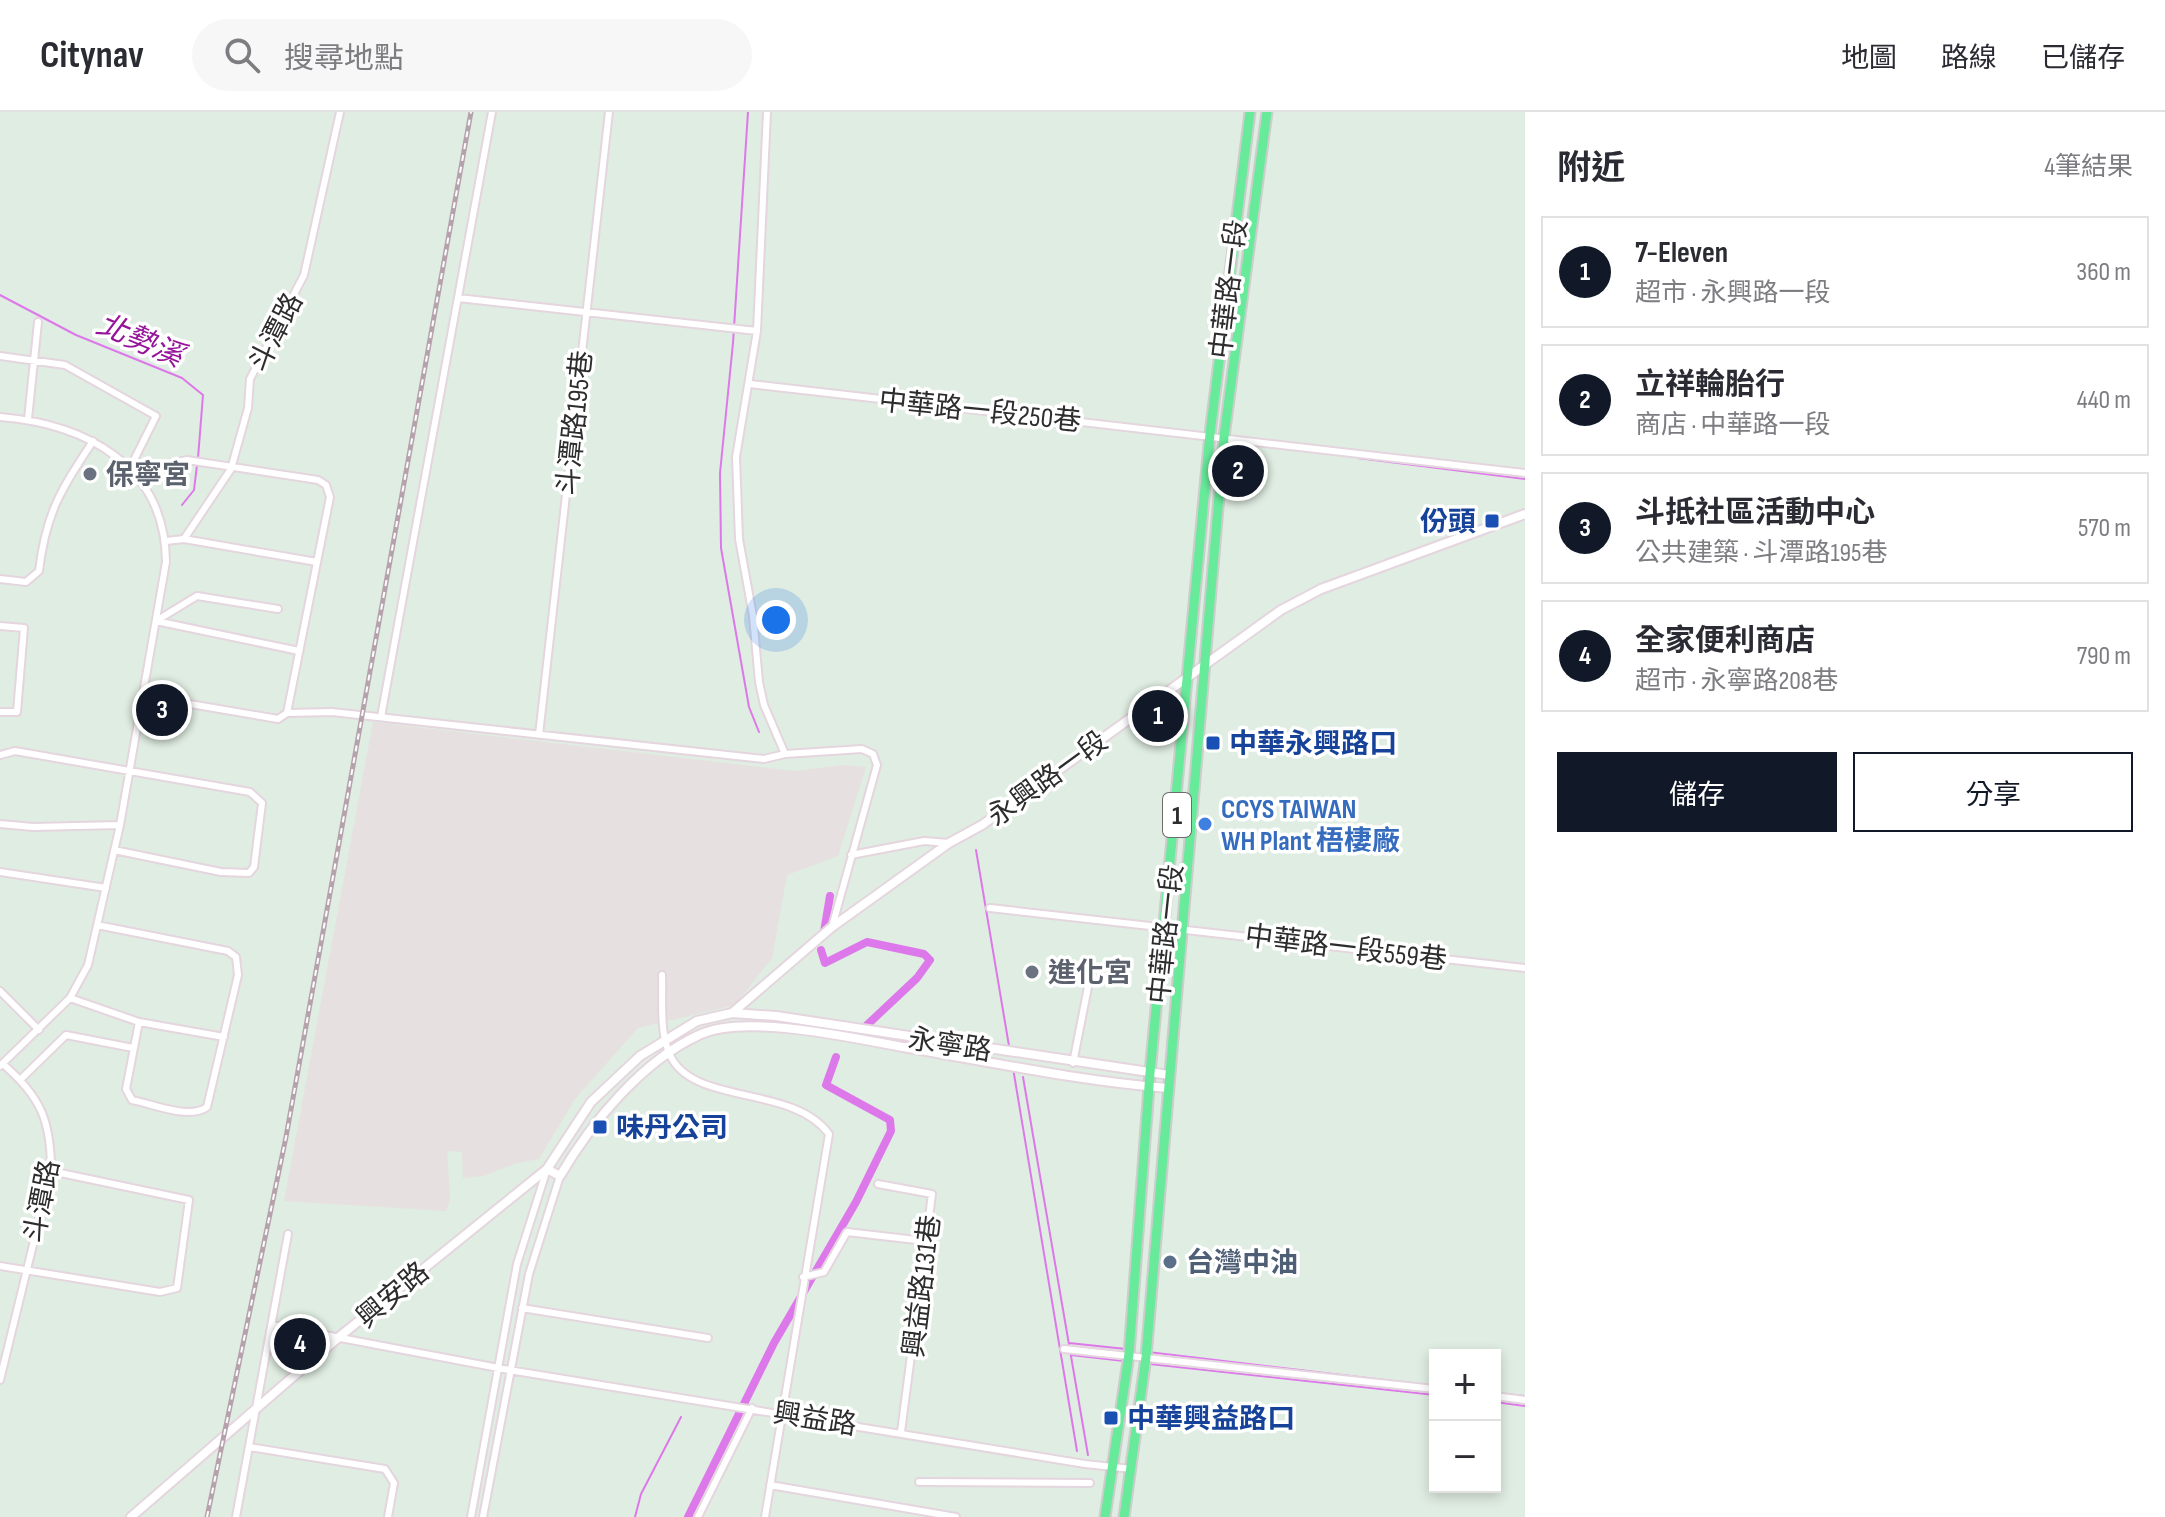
<!DOCTYPE html>
<html lang="zh-TW">
<meta charset="utf-8">
<style>
body{margin:0;font-family:"Sofia Sans Condensed","Noto Sans TC",sans-serif;background:#f7f7f7;color:#2b2b33}
.controls{position:absolute;right:24px;bottom:24px;display:grid;overflow:hidden;border-radius:0px;box-shadow:0 4px 12px #0003}
.controls button{width:72px;height:72px;display:grid;place-items:center;padding:0;border:0;border-bottom:2px solid #e1e1e2;background:#fff;color:#2b2b33;font:40px sans-serif}
.you{position:absolute;left:776px;top:508px;width:28px;height:28px;margin:-20px;border:6px solid #fff;border-radius:50%;background:#1a73e8;box-shadow:0 0 0 12px #1a73e833}
.badge{display:grid;place-items:center;width:52px;height:52px;border-radius:50%;background:#111827;color:#fff;font-size:26px;font-weight:700}
.pin{position:absolute;translate:-50% -50%;border:4px solid #fff;box-shadow:0 2px 8px #0006}
.list{margin:0;padding:0;list-style:none}
h2{display:flex;justify-content:space-between;align-items:center;height:104px;margin:0;padding:0 32px;font-size:34px}
h2 small{font-size:26px;font-weight:400;color:#7c7c81}
.list li{display:grid;grid-template-columns:52px 1fr auto;gap:24px;align-items:center;box-sizing:border-box;height:112px;margin:0 16px 16px;padding:0 16px;border:2px solid #e1e1e2;border-radius:0px}
.list b{display:block;font-size:30px;white-space:nowrap}
.list p{margin:0;font-size:26px;white-space:nowrap;color:#7c7c81}
.list em{font-size:26px;font-style:normal;color:#7c7c81}
.actions{display:flex;gap:16px;padding:24px 32px}
.actions a{flex:1;padding:18px 0;border:2px solid #111827;border-radius:0px;text-align:center;font-size:28px;color:#111827}
.actions .main{background:#111827;color:#fff}
.icon{flex:none;width:44px;height:44px;fill:none;stroke:currentColor;stroke-width:2;stroke-linecap:round;stroke-linejoin:round}
.map{position:relative;flex:none;width:1525px;height:1405px;overflow:hidden}
header{display:flex;align-items:center;gap:48px;box-sizing:border-box;height:112px;padding:0 40px;background:#fff;border-bottom:2px solid #e1e1e2}
header strong{font-size:38px}
nav{display:flex;gap:44px;margin-inline-start:auto;font-size:28px}
.search{width:560px;height:72px;background:#f7f7f7;display:flex;align-items:center;gap:20px;box-sizing:border-box;padding:0 28px;border-radius:44px;color:#7c7c81;font-size:30px}
main{display:flex}
aside{flex:1;background:#fff}
.map>svg:first-child{display:block}
</style>
<header>
<strong>Citynav</strong>
<div class="search"><svg class="icon" aria-label="search" viewBox="0 0 24 24"><circle cx="10" cy="10" r="6"/><path d="M15 15l6 6"/></svg>搜尋地點</div>
<nav><a>地圖</a><a>路線</a><a>已儲存</a></nav>
</header>
<main>
<div class="map">
<svg width="1525" height="1405" viewBox="0 0 1525 1405">
<rect width="100%" height="100%" fill="#e0ede2"/>
<path fill="#e6e0e0" d="M373,610L795,659L844,653L866,655L838,744L787,763L772,846L735,893L638,916L575,987L539,1047L516,1051L484,1064L463,1066L462,1040L447,1039L450,1087L446,1099L284,1089Z"/>
<g fill="none" stroke-linecap="round" stroke-linejoin="round">
<path stroke="#dd78ea" stroke-width="2" d="M748,0L733,231L720,361L721,436L749,595L759,620
M0,183L76,223L182,266L203,283L198,346
M1358,346L1525,367
M182,393L194,378L197,353
M976,738L1009,934
M1013,956L1077,1339
M1023,965L1088,1343
M1069,1231L1126,1237
M1148,1240L1435,1274
M1071,1243L1124,1249
M1150,1252L1435,1283
M1495,1281L1525,1284
M1495,1290L1525,1294
M635,1405L641,1382L681,1305"/>
<path stroke="#dd78ea" stroke-width="8" d="M824,820L830,784
M821,838L825,851L867,830L924,842L930,848L917,866L866,914
M688,1405L774,1231L856,1090L891,1019L890,1008L826,973L836,945"/>
<defs>
<path id="street" d="M767,0L757,219L736,345L739,427L753,504L759,570L764,593L785,642L862,637L873,642L877,653L832,815
M458,186L757,219
M0,244L65,253L156,304L131,354
M750,272L1525,361
M0,305C86,312 165,353 166,450L120,713L88,853L70,886L0,954
M28,307L38,210
M136,362L153,355L187,348L318,368L326,373L330,385L287,601
M184,427L317,450
M166,429L184,427L231,357L248,296L250,267L304,163L340,0
M0,467L26,470L39,459C46,400 61,378 93,329
M156,509L299,539
M156,509L197,484L278,497
M0,514L24,516L17,600H0
M143,584L278,607L287,601L332,600L764,647L785,642
M381,605L492,0
M539,623L609,0
M0,643L15,639L250,680L262,691L254,755L249,761L221,760L114,738
M0,712L33,715L120,713
M851,743L924,729L949,731
M0,760L106,776
M990,796L1525,856
M97,813L228,839L236,845L238,863L207,995C189,1008 153,992 132,988L126,977L139,910
M662,863C663,887 659,920 670,943C693,994 792,972 829,1022L765,1405
M0,879L39,918
M70,886L139,910L224,925
M1073,951L1088,875L1083,853
M21,967L66,923L133,936
M878,1072L932,1082L901,1320
M0,1154L160,1180L177,1176L189,1088L51,1059
M803,1165L824,1160L847,1120L925,1129
M522,1196L708,1226
M272,1213L509,1258L1085,1352L1132,1357
M1064,1237L1435,1277
M0,1268L51,1059C51,1009 41,985 3,952
M1495,1284L1525,1288
M249,1335L385,1357L394,1371L388,1405
M919,1370L1090,1371
M770,1373L956,1405
M236,1405L288,1122
M471,1405L517,1152L547,1057
M483,1405L529,1162L560,1064
M698,1405L752,1296"/>
<path id="secondary" d="M732,901L776,904L1169,963
M547,1057L560,1064C591,1011 642,949 699,923C744,901 853,926 903,935C991,950 1079,969 1168,976
M131,1405L339,1225L547,1057L591,990L640,944L697,909L732,901L832,815L949,731L982,713L1281,498L1321,477L1525,402"/>
<path id="primary" d="M1105,1405L1129,1242L1150,961L1210,322L1250,0
M1124,1405L1146,1245L1224,325L1267,0"/>
</defs>
<use href="#street" stroke="#e4d5de" stroke-width="10"/>
<use href="#secondary" stroke="#e4d5de" stroke-width="12"/>
<use href="#primary" stroke="#cdcdcd" stroke-width="13"/>
<use href="#street" stroke="#fff" stroke-width="6"/>
<use href="#secondary" stroke="#fff" stroke-width="8"/>
<use href="#primary" stroke="#67eb9a" stroke-width="9"/>
<defs>
<path id="rail" d="M207,1405L286,1025L471,0"/>
</defs>
<use href="#rail" stroke="#b6a2ad" stroke-width="5"/>
<use href="#rail" stroke="#fff" stroke-width="2" stroke-dasharray="6" stroke-linecap="butt"/>
</g>
<g fill="#6b7280" stroke="#fff" stroke-width="3">
<circle cx="90" cy="362" r="8"/>
<circle cx="1032" cy="860" r="8"/>
</g>
<g fill="#1a4fb4" stroke="#fff" stroke-width="3">
<rect x="1484" y="401" width="16" height="16" rx="4"/>
<rect x="1205" y="623" width="16" height="16" rx="4"/>
<rect x="592" y="1007" width="16" height="16" rx="4"/>
<rect x="1103" y="1298" width="16" height="16" rx="4"/>
</g>
<circle fill="#3f7fe0" stroke="#fff" stroke-width="3" cx="1205" cy="712" r="8"/>
<circle fill="#5c6f8a" stroke="#fff" stroke-width="3" cx="1170" cy="1150" r="8"/>
<g text-anchor="middle" stroke-width="7" stroke-linejoin="round" paint-order="stroke">
<rect fill="#fff" stroke="#6c6c6c" stroke-width="2" x="1163" y="681" width="28" height="44" rx="6"/>
<g font-size="26" font-weight="bold" fill="#2d2d2d">
<text x="1177" y="712">1</text>
</g>
<g font-size="28" fill="#2d2d2d" stroke="#fff">
<text transform="translate(1228 177) rotate(-83)" y="10">中華路一段</text>
<text transform="translate(275 220) rotate(-63)" y="10">斗潭路</text>
<text transform="translate(980 298) rotate(6)" y="10">中華路一段250巷</text>
<text transform="translate(574 311) rotate(-84)" y="10">斗潭路195巷</text>
<text transform="translate(1047 666) rotate(-36)" y="10">永興路一段</text>
<text transform="translate(1165 822) rotate(-84)" y="10">中華路一段</text>
<text transform="translate(1346 835) rotate(7)" y="10">中華路一段559巷</text>
<text transform="translate(950 932) rotate(9)" y="10">永寧路</text>
<text transform="translate(41 1089) rotate(-79)" y="10">斗潭路</text>
<text transform="translate(921 1174) rotate(-83)" y="10">興益路131巷</text>
<text transform="translate(392 1182) rotate(-40)" y="10">興安路</text>
<text transform="translate(815 1306) rotate(9)" y="10">興益路</text>
</g>
<g font-size="28" font-weight="bold" fill="#5b616d" stroke="#fff" text-anchor="start">
<text x="106" y="372">保寧宮</text>
<text x="1048" y="870">進化宮</text>
</g>
<g font-size="28" font-weight="bold" fill="#164399" stroke="#fff" text-anchor="start">
<text x="1476" y="419" text-anchor="end">份頭</text>
<text x="1229" y="641">中華永興路口</text>
<text x="616" y="1025">味丹公司</text>
<text x="1127" y="1316">中華興益路口</text>
</g>
<g font-size="28" font-weight="bold" fill="#366cbe" stroke="#fff" text-anchor="start">
<text x="1221" y="706">CCYS TAIWAN<tspan x="1221" dy="32">WH Plant 梧棲廠</tspan></text>
</g>
<g font-size="28" font-weight="bold" fill="#4e5e75" stroke="#fff" text-anchor="start">
<text x="1186" y="1160">台灣中油</text>
</g>
<g font-size="30" font-style="italic" fill="#951499" stroke="#fff">
<text transform="translate(140 228) rotate(23)" y="10">北勢溪</text>
</g>
</g>
</svg>
<div class="controls">
<button>+</button>
<button>−</button>
</div>
<div class="you"></div>
<div class="pin badge" style="left:1158px;top:604px">1</div>
<div class="pin badge" style="left:1238px;top:359px">2</div>
<div class="pin badge" style="left:162px;top:598px">3</div>
<div class="pin badge" style="left:300px;top:1232px">4</div>
</div>
<aside>
<h2>附近<small>4筆結果</small></h2>
<ul class="list">
<li><span class="badge">1</span><div><b>7-Eleven</b><p>超市 · 永興路一段</p></div><em>360 m</em></li>
<li><span class="badge">2</span><div><b>立祥輪胎行</b><p>商店 · 中華路一段</p></div><em>440 m</em></li>
<li><span class="badge">3</span><div><b>斗抵社區活動中心</b><p>公共建築 · 斗潭路195巷</p></div><em>570 m</em></li>
<li><span class="badge">4</span><div><b>全家便利商店</b><p>超市 · 永寧路208巷</p></div><em>790 m</em></li>
</ul>
<div class="actions"><a class="main">儲存</a><a>分享</a></div>
</aside>
</main>
